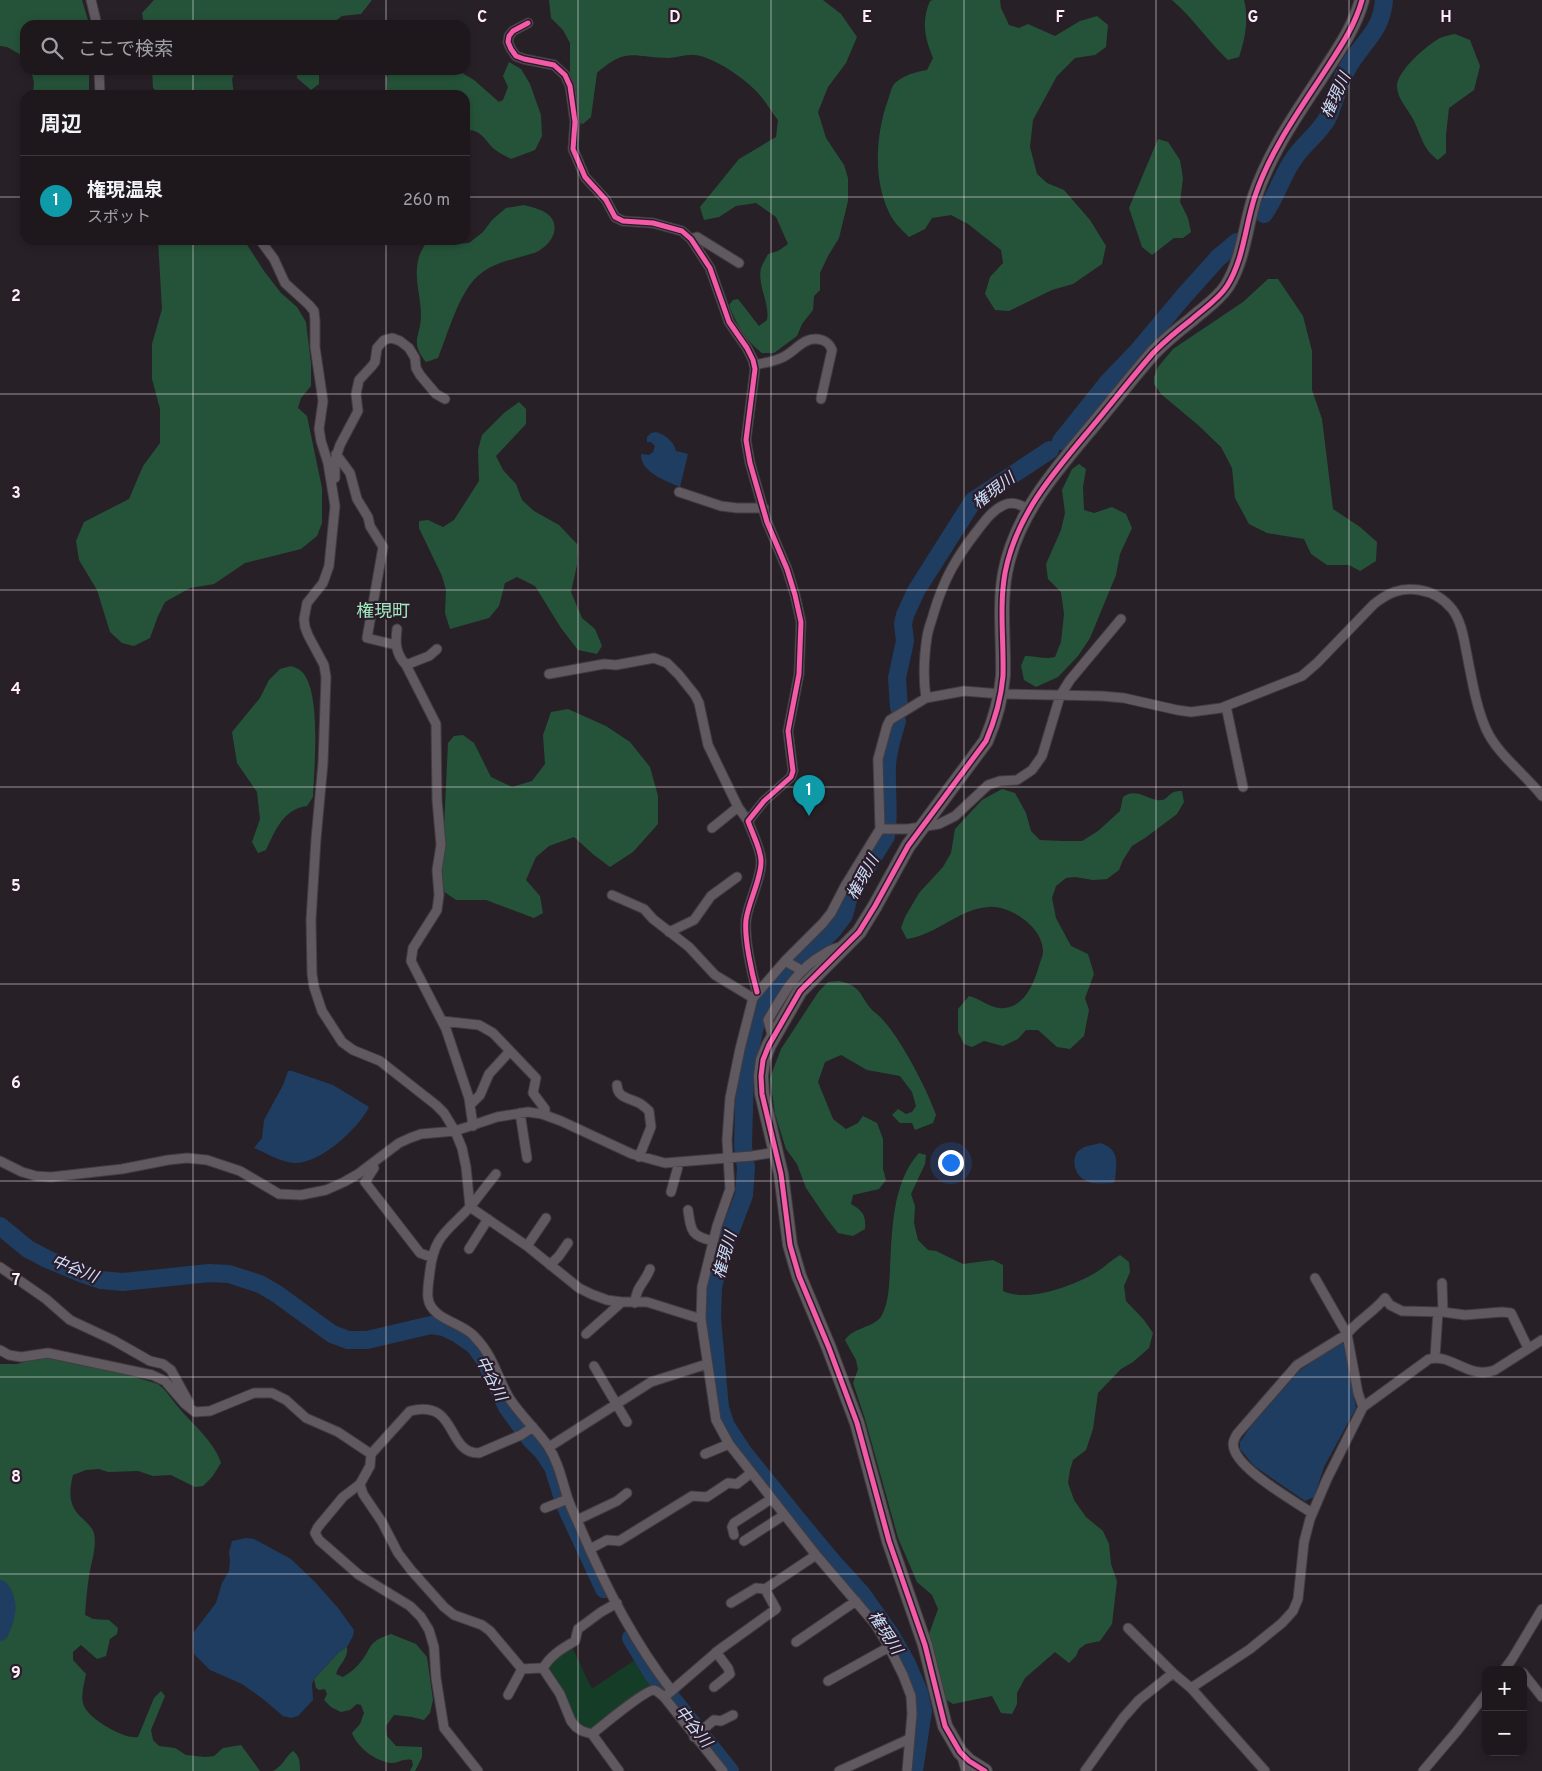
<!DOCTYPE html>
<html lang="ja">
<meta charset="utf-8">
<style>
body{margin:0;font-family:Overpass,"Noto Sans JP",sans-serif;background:#262126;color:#f1f3f6}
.controls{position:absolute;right:15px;bottom:15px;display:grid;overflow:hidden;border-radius:10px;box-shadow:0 2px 8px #0003}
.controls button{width:45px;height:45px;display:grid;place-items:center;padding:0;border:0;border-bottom:1px solid #3c373b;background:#1e181d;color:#f1f3f6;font:25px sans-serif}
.you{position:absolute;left:950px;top:1162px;width:18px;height:18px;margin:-12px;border:4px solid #fff;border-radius:50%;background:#1a73e8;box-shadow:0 0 0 8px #1a73e833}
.badge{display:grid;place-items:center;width:32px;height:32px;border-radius:50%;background:#7c3aed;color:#fff;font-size:16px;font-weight:700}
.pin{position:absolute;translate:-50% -41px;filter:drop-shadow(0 1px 2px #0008)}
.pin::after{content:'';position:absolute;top:26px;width:18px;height:15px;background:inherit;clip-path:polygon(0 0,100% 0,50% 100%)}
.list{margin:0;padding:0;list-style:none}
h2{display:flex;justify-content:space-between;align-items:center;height:65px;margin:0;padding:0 20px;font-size:21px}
h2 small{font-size:16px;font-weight:400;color:#a1a0a4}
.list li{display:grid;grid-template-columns:32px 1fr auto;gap:15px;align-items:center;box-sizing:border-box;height:90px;padding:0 20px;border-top:1px solid #3c373b}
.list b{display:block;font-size:19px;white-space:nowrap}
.list p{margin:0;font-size:16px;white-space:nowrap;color:#a1a0a4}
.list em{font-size:16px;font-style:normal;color:#a1a0a4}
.icon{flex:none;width:28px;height:28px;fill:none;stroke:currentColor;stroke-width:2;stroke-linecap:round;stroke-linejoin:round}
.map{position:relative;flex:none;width:1542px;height:1771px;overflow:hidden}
.search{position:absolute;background:#1e181d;box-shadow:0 2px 8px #0003;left:20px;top:20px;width:450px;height:55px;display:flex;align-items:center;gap:12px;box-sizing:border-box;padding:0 18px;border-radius:15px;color:#a1a0a4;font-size:19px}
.panel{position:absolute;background:#1e181d;box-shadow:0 2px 8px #0003;left:20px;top:90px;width:450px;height:155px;border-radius:15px}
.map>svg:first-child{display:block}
</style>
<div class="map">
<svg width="1542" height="1771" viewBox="0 0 1542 1771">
<rect width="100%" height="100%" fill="#282027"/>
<path fill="#143c27" d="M571,1645L591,1687L593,1688L638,1658L651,1684L589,1730C569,1724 569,1703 561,1687C557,1679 552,1673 548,1666Z"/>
<path fill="#255339" d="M0,0H82L88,20L89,25H25V57L7,47L0,46Z
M154,0H372L361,14L342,16L330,25H144L142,13Z
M549,0H823L841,14L857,37L846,63L828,87L818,112L826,138L844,165L848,178V201L839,238L828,256L820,273V290L814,296L813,310L802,324L797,336L774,353H762C746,341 736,324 729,305L733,300L738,299L759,326L767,320C770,303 757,285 761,268C763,263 766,258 768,254L778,251L788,244L776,217L756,203L736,206L719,217L704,220L700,207L739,159L776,137L778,120C771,111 765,100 757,92C744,78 714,57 695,55C686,54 677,58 668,58C633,58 628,46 597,73L591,117L583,124L578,122L570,80V43L563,30L551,18Z
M933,0H1000L1001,8L1009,25L1019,28L1028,24L1055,36L1080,21L1097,16L1108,25L1106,47L1095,55L1075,58L1057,76L1033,120L1030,147L1037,174L1047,183L1064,190L1090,220L1106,246L1102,264L1073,284L1052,290L1009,311L995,310L985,294L990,277L1003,263L1001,250L968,224L951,215L932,218L925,229L909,237C901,229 892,221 888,210C873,178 876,133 888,100C890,95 891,87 895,83C904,75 915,72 927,70L933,58C925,38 921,22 930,1Z
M1172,0H1244C1249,18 1245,40 1239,57L1228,60C1208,41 1193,18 1172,0Z
M1455,34L1470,40L1480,66L1474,90L1449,108L1446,135V153L1438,160C1423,149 1422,138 1414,121C1409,110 1397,99 1397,86C1397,71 1427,45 1440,38C1444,36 1450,35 1455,34Z
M509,62L521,69L530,84L541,115L542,136L535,150L511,159C506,156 501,154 497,151C486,144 481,126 465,131V95H388L387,93L386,78L392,70H457L474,80L499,102L503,100L508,87L503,76Z
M31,70H89V95H33L34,82Z
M152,70H236L232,79L234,95H160L153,88Z
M297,70H319V84L311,90L297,78Z
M1158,139L1168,142L1180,160L1183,178L1180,202L1188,218L1191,232L1183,238H1174L1152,255L1142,247L1129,208Z
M524,205C531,207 540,209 546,213C564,225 551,247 534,253C515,259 493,262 478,276C460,290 447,336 438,358L426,362C409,341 421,337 421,315C421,296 414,280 418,261C419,254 424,246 428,240H446L454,244L469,243L483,232L492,220L506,208Z
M158,240H244L264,271L281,293L297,307L306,322L311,364V386L301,398L298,408L307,416L322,488V523L317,536L301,549L245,563L214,584L190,588L165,602L158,616L150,638L134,646L122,643L110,632L97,590L79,560L76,541L84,522L129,499L143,466L160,443V409L152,379V344L162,309Z
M1268,279H1278L1303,316L1312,351V390L1322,419L1333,509L1360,527L1377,542L1376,561L1360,571L1349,565H1327L1311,554L1304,539L1267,533L1249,524L1235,498L1232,468L1221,447L1198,425L1161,394L1154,384V377L1158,367L1173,349L1243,302Z
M519,402L526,409V424L496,456L503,470L516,484L522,500L534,511L559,525L578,545L577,565L571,592L582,618L595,629L602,646L597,654L578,650L561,628L535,586L517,577L505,583L499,606L489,618L450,629L445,613L446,590L442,576L419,528V521L428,520L443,527L454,520L479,481L478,450L482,435L504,413Z
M1079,464L1086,469L1083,487L1084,510L1094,513L1112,507L1126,514L1132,528L1120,554L1116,575L1090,638L1078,656L1058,677L1036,687L1024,680L1021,666L1025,656C1036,656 1045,660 1055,657L1061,642L1064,614L1061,592L1048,579L1046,564L1061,530L1065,513L1062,490L1072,469Z
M291,666C294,667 299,669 301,671C322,689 314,770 313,797L307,806C283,809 275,831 266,850L258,853L252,842L260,819L257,792L237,763L232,732L260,698L269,680L280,669Z
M568,709L606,726L630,742L650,767L658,796V824L633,852L610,867L594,855L574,837L549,846L536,857L526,880L540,896L543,913L534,918L486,900H456L443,891L438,876L443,848L448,743L454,736L463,735L474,743L491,777L512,787L532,781L545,764L543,735L551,712Z
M1002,789L1015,793L1026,813L1031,831L1040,840L1062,841H1082L1098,831L1120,811L1123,797C1135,788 1145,798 1157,800C1166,802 1167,795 1174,792C1176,791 1179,791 1182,791L1184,802L1177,814L1145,838L1132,846L1123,860L1119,870L1107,879L1093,880L1075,877L1066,878L1056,886L1052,898L1056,918L1071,946L1088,954L1094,974L1085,998L1089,1010L1084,1036L1070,1049L1057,1047L1038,1030H1026L1018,1039L1003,1046L984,1041L972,1047L964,1044L958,1032V1009L969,996C981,999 992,1010 1005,1008C1025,1006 1034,983 1039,966C1040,962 1043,956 1043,951C1043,927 1010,905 988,907C959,909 936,935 907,939L901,928L905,917L919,893L943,867L951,853L955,829L982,800Z
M839,981C862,986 859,995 872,1010C875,1013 879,1015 881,1018C900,1037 927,1089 936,1115L933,1123L915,1130L912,1123H900L892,1115L898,1109L906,1114L912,1112L916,1106L912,1092L900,1076L867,1070L841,1055L825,1062L818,1082L833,1119L846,1129L858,1123L863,1116L877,1123L883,1139V1169L886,1180L879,1189L853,1195L851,1204C863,1211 866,1215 865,1229L853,1236L838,1233L827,1219L806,1188L797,1164L786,1149L775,1114L770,1078L781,1049L819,991L828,982Z
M919,1153L926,1155L925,1164L911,1194L915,1206L914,1223L918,1240L928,1250L936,1251L963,1264L993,1260L1003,1265V1291C1027,1303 1073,1286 1095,1273C1104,1268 1111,1260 1120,1255L1129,1262L1130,1272L1124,1286L1126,1301L1144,1320L1153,1333L1149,1348L1133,1362L1121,1369L1098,1393L1093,1429L1086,1450L1073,1460L1070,1470L1068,1483L1074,1500L1086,1517L1103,1531L1109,1544L1111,1564L1117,1581L1112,1624L1100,1641L1086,1644L1079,1649L1076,1656L1069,1663L1055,1652L1025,1678L1017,1693V1704L1012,1714L1001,1713L992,1696L953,1704L945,1699L929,1634L938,1609L932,1595L917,1582L898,1538L865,1419L853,1383L858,1369L856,1360L845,1340C853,1327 875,1328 882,1315C889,1301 889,1285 890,1270C892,1232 892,1182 919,1153Z
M43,1357L95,1365L158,1384C167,1391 172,1400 179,1408C193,1425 214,1441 221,1463L212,1477L203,1486L195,1487L171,1475L153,1476L138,1471L108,1472L99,1469L86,1470L73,1475C69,1491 68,1506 82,1518C86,1522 92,1527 94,1533C97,1547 91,1563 89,1576C87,1589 86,1602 85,1615L93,1619L109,1620L118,1628L117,1634L110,1639L106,1656L97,1659L81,1645L73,1652V1660L86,1674C84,1684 80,1697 84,1706C89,1719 125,1740 138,1737L154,1698L161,1691L165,1696L151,1730L153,1740L159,1746L175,1748L186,1755L205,1757L214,1756L223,1748L241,1745L260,1771H0V1623C5,1614 7,1601 0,1593V1364H17Z
M391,1634L416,1644L427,1657L433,1700L430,1713L424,1720L412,1717L394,1715L386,1726L387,1736L396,1746L422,1747V1757L415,1771H410L413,1765L412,1760C402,1758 400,1763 392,1763C376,1762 357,1747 352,1733L360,1724L364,1713L361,1705L357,1704L350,1710L341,1712L331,1707L324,1700L327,1694L325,1689L319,1690L316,1688L314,1679L339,1652L347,1647C349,1658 339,1664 336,1674L343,1677C349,1673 355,1669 359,1664C373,1648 366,1642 391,1634Z
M293,1751C300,1756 300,1763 300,1771H273C284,1765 284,1758 293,1751Z"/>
<path fill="#1f3d60" d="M656,432C665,435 674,441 676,451L688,454L680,487C666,481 640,472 641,454L649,455L653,452L655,446L651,442H647V437L651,433Z
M288,1071H292L333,1085L369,1107C358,1129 320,1164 294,1163C281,1162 266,1153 254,1148L262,1138L264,1120L283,1085Z
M1101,1143C1121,1151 1116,1163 1115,1181L1113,1183C1106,1183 1099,1184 1092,1183C1078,1180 1070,1166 1077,1152L1084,1147Z
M1341,1342L1345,1345L1356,1408L1324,1467L1314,1497L1305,1501L1254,1466L1240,1449V1442L1251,1426L1300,1370Z
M246,1538L254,1539L291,1559L316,1583L338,1608L354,1630L353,1636L347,1647L339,1652L314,1679L312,1684L313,1700L298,1716L291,1718L283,1716L263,1699L242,1684L210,1670L194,1654L193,1633L216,1603L222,1583L229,1571L230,1561L229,1552L232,1541Z"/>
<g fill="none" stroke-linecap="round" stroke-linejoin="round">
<path stroke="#1f3d60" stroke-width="18" d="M1264,214C1277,196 1282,174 1295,157C1305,143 1318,134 1327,119C1335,103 1338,84 1347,69C1361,43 1382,32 1384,0
M1061,441L1108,382L1137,352L1183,297L1218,258L1237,242
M899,708L897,678L905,641L903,624L905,615L916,591L973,501L1050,450
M897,721C893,736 887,751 887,768C886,790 890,813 886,836L849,896L844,915L832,931L817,945L797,960L785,974L760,1011L756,1022L745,1073L743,1146L746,1168L744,1195L718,1264L713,1288L712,1318L720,1408L726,1426L743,1452L806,1530L832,1561L861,1593L890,1634L907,1664L919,1692L923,1711L914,1771
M0,1226L28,1249L47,1259L83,1274L101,1280L123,1282L209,1273L229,1274L260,1284L277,1294L332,1334L348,1340H367L431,1325L444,1327L458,1334L474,1345L485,1360L507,1407L531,1440L543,1452L553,1467L565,1505L604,1589
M0,1589C11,1603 6,1617 0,1632
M631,1638L654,1676L730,1771"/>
<defs>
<path id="street" d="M91,0L97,25
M528,23L513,31L509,36L508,42L511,49L516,56L524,59L554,65L565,75L570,86L575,122L573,149L585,177L606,200L615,217L623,221L653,223L682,231L691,239L710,268L729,322L747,348L753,360L755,369L746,440L750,463L767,522L787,569L795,595L801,622L799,674L788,731L793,771L791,777L764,801L748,821C752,833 761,849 761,861C762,877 748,903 746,920C744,938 752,974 757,992
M99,70L100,95
M691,239L697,237L739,263
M260,240L274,259L285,283L309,305L314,311L315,320V347L323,401L319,429L321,441L328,463L335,506L329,566L323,583L307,603L304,619L305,627L308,635L324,665L326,677L323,763L316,839L311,920L312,974L314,987L322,1011L342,1042L353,1050L380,1061L436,1105L444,1113L455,1131L462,1148L466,1167L470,1207
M754,365C763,363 773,362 781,358C796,352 803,335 822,340C828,342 830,345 832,350L821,399
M336,454L350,473L357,499L368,517L370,526L383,547L367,638L396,645
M335,478V460L340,445L358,411L356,394L359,380L372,366L375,362L377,348L384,340L392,338L400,341L409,348L415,358L416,368L420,375L436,394L445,399
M679,492L721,506L737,508H764
M397,629C395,644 396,654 406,665L436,724L437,800L441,845L437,870L439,895L437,910L413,948L411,961L446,1029L469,1098L473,1126
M406,665L429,656L437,649
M549,674L604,664L616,665L654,658L667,663L679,675L695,695L699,703L708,745L738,807L748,821
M926,698C923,678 924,657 927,637C928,629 932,620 934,612C944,579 956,558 977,531C984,522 992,510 1004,505C1013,501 1021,505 1029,509
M1226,706L1243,787
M712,828L738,807
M880,829H908L939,824L955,816L988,785L1000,781L1017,780L1032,770L1042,756L1060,696L1070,680L1121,619
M612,895L644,909L653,919L689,947L715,975L753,998
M669,932L694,920L711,896L737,877
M785,961L801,970
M442,1021L479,1025L493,1033L536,1078L533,1093L545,1109V1115
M773,1038L768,1020C783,994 797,969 824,954C830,950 835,947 842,947
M617,1085C617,1098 630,1098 639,1103C643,1105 646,1108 649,1111L651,1127L639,1157
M470,1105L480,1095L489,1074L510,1051
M520,1113L527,1158
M0,1161L22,1172L36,1176L51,1177L122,1169L168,1160L187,1158L207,1160L240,1171L279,1194L301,1195L326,1190L344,1182L358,1174L399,1143L410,1138L421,1134L455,1131L497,1117L528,1112L542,1114L561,1121L632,1154L665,1163L752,1156L776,1152
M372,1164L374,1168L365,1182L420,1253L431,1257
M496,1174C487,1185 479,1196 470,1207C448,1231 434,1235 430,1271C429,1280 427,1289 428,1298C431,1319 460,1322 473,1335C495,1357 496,1376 510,1399C521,1416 537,1430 548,1446C559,1463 562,1481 568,1499C571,1508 576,1518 580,1527C604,1584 634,1642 672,1691
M671,1192L679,1163
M470,1207L527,1246L579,1288L591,1294L607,1300L622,1302H647L701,1319
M688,1210C691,1231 691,1236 713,1241
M527,1246L546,1218
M469,1249L488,1219
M550,1265L559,1256L568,1243
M0,1267L46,1299L70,1320L113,1340L150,1361L163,1364L171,1370L189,1403
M1315,1278L1347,1334L1358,1393L1363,1407
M1442,1283L1443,1312
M635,1303C636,1286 645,1283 650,1269
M586,1334L622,1302
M0,1350L9,1355L21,1357L48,1353L152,1375L165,1381L185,1404L195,1412L210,1411L254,1393H272L286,1400L306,1418L338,1432L371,1454
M1435,1357L1438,1312
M594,1366L627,1422
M549,1447L651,1382L707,1364
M705,1454L729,1444
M360,1484L363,1494L382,1522L398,1553L411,1570L444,1607L454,1615L482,1625L490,1631L522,1669L541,1668L544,1670L560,1694L571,1721L576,1727L582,1731L592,1734
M545,1508L568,1499
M1312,1513C1292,1500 1240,1470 1234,1449C1232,1443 1234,1439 1237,1434L1297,1365L1347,1334C1358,1320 1374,1312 1385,1298L1390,1305L1402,1311L1443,1312L1465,1315L1502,1312L1511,1313L1528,1348
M577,1520L617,1501L627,1493
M734,1535L732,1527L734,1523L771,1499
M744,1541L784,1515
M590,1549L607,1540L619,1541L692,1496L707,1497L728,1483L737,1484L751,1473
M731,1603L756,1588L765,1589
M1128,1628L1173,1673L1191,1688L1265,1771
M796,1642L856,1601
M543,1669C549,1656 563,1648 575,1641L578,1629L601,1612L617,1603
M1504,1670L1512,1659L1542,1609
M1523,1673L1542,1697
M828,1681L889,1647
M714,1687L730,1674L728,1668L716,1652
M1191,1688L1250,1649L1282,1623L1293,1611L1298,1599L1304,1542L1310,1519L1327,1479L1363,1407L1429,1359C1452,1353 1468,1380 1495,1370L1542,1340
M668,1694L719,1650L776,1609L765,1589L816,1555
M508,1695L522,1669
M694,1737L714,1720L721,1721L733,1715
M961,1753L966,1771
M478,1771L444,1728L436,1678L434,1647L429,1630L421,1617L410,1606L359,1575L319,1540L315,1533L318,1527L343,1497L360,1484L370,1466L371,1454L410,1411C459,1399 445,1453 479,1453L521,1435L533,1427
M619,1771L592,1734C602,1726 645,1690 654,1690C658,1691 661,1695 664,1697L723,1771
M839,1771L909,1739
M907,1771L912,1714L911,1696L903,1675L889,1647L875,1624L816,1555L729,1444L716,1420L701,1319L702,1287L717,1226L730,1189L727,1140L730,1098L740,1049L753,998L785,961L823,923L831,913L845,886L880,829L878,759L887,726L890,720L926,698L964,691L1001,694L1102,696L1124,698L1177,710L1191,712L1221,708L1302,676L1317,663L1374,604C1388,593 1401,587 1419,590C1432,592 1444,599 1452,609C1462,622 1464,640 1467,655C1472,680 1476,706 1486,729C1497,754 1525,774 1542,796
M1085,1771L1123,1718L1139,1700L1173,1673
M1423,1771L1457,1731L1486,1694"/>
<path id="secondary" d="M985,1771L969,1761L960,1752L945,1726L925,1645L889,1541L857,1423L829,1348L799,1276L790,1245L781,1174L762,1094L761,1076L763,1060L769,1045L800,991L859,932L875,906L908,846L986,741C995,720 1001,699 1003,676C1004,641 999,607 1005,573C1016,515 1054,472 1091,428C1112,403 1132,377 1154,352C1165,341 1178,330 1191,320C1203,309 1218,300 1227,286C1244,259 1245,226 1255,196C1270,152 1296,115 1321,77C1337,52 1354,29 1362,0"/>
</defs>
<use href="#street" stroke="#423c42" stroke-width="11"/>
<use href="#secondary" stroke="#423c42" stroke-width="16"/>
<use href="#street" stroke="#60595f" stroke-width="9"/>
<use href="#secondary" stroke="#60595f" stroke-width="14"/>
<defs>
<path id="cycleway" d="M528,23L513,31L509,36L508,42L511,49L516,56L524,59L554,65L565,75L570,86L575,122L573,149L585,177L606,200L615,217L623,221L653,223L682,231L691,239L710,268L729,322L747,348L753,360L755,369L746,440L750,463L767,522L787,569L795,595L801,622L799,674L788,731L793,771L791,777L764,801L748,821C752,833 761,849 761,861C762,877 748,903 746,920C744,938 752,974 757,992
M985,1771L969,1761L960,1752L945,1726L925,1645L889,1541L857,1423L829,1348L799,1276L790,1245L781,1174L762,1094L761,1076L763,1060L769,1045L800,991L859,932L875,906L908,846L986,741C995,720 1001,699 1003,676C1004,641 999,607 1005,573C1016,515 1054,472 1091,428C1112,403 1132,377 1154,352C1165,341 1178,330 1191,320C1203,309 1218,300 1227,286C1244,259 1245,226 1255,196C1270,152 1296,115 1321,77C1337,52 1354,29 1362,0"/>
</defs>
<use href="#cycleway" stroke="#2c1c2a" stroke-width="8"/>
<use href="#cycleway" stroke="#f35aa7" stroke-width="5"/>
</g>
<path fill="none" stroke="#fbf0fa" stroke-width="1" stroke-opacity="0.55" d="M193,0V25M386,0V25M578,0V1771M771,0V1771M964,0V1771M1156,0V1771M1349,0V1771M193,70V95M386,70V95M0,197H25M465,197H1542M193,240V1771M386,240V1771M0,394H1542M0,590H1542M0,787H1542M0,984H1542M0,1181H1542M0,1377H1542M0,1574H1542"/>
<g text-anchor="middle" stroke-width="4.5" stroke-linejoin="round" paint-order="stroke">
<g font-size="16" font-style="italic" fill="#cbe1fb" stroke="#2c1c2a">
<text transform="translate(1335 95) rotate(-65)" y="6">権現川</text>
<text transform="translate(993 490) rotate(-37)" y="6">権現川</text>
<text transform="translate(862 877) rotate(-61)" y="6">権現川</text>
<text transform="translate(724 1255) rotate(-74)" y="6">権現川</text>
<text transform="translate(75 1268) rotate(22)" y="6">中谷川</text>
<text transform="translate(492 1378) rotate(63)" y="6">中谷川</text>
<text transform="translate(886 1632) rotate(57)" y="6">権現川</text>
<text transform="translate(694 1726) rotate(51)" y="6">中谷川</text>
</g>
<g font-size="18" fill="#9deabd" stroke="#2c1c2a">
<text x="383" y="617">権現町</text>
</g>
</g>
<g font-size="16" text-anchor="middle" font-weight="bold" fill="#fbf0fa" stroke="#2c1c2a" stroke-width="4.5" stroke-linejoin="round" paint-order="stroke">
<text x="482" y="22">C</text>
<text x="675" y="22">D</text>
<text x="867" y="22">E</text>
<text x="1060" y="22">F</text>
<text x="1253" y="22">G</text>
<text x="1446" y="22">H</text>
<text x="16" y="301">2</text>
<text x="16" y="498">3</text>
<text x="16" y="694">4</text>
<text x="16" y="891">5</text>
<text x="16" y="1088">6</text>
<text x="16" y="1285">7</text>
<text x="16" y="1482">8</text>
<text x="16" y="1678">9</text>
</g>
</svg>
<div class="controls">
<button>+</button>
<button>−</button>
</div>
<div class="you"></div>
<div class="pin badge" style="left:809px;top:816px;background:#0f9aa8">1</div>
<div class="search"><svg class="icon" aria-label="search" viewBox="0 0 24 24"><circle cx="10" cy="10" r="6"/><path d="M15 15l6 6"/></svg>ここで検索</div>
<section class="panel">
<h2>周辺<small></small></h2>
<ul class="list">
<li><span class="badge" style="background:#0f9aa8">1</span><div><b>権現温泉</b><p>スポット</p></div><em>260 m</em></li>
</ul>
</section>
</div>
